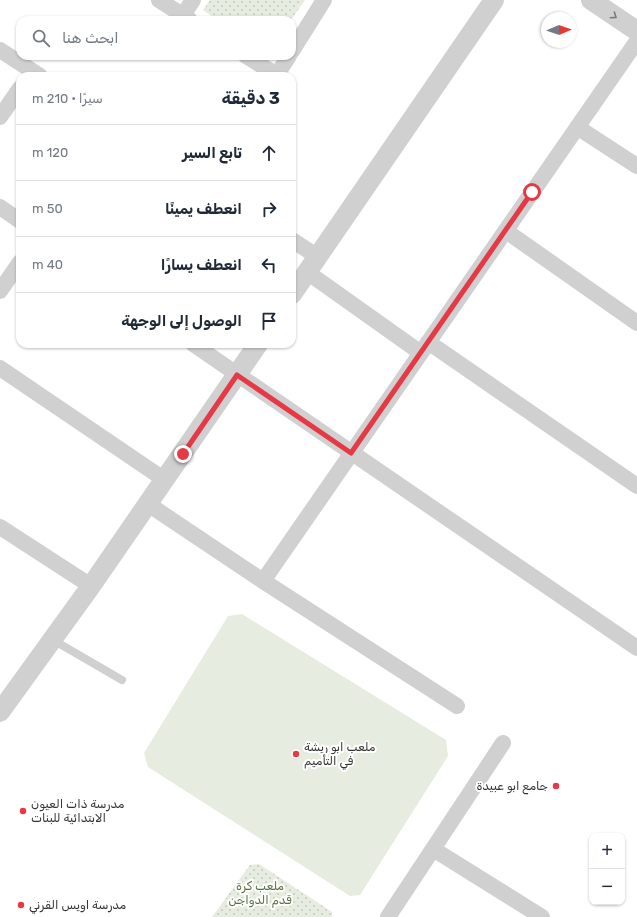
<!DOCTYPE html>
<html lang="ar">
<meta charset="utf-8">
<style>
body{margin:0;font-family:Rubik,"Noto Sans Arabic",sans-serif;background:#f6f6f7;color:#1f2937;direction:rtl}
.controls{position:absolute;right:12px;bottom:12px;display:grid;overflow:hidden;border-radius:8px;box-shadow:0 1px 3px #0004}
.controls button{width:36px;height:36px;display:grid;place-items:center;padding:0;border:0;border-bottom:1px solid #e0e1e3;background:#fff;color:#1f2937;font:20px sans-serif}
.compass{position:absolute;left:541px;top:12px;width:36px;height:36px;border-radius:50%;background:#fff;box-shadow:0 1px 3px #0004;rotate:88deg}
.stop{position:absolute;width:12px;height:12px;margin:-9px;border:3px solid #e63946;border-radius:50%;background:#fff}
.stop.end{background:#e63946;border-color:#fff;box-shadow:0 1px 4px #0008}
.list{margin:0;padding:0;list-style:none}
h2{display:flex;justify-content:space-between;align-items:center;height:52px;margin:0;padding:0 16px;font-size:17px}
h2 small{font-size:13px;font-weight:400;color:#747a83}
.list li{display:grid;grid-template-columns:26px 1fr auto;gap:12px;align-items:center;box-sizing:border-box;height:56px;padding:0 16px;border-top:1px solid #e0e1e3}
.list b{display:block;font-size:15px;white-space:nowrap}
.list em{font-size:13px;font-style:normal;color:#747a83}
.icon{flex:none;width:22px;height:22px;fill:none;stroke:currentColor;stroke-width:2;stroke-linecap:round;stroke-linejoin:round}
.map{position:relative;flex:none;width:637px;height:917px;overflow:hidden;direction:ltr}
.search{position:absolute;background:#fff;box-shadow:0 1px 3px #0004;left:16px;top:16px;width:280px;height:44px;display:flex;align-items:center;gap:10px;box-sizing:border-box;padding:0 14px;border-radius:12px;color:#747a83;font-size:15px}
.panel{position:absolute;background:#fff;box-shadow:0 1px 3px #0004;left:16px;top:72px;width:280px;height:276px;border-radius:12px;direction:rtl}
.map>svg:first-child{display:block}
</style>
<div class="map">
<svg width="637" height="917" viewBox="0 0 637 917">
<defs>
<pattern id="park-dots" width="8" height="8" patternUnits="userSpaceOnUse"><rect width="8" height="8" fill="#e6ecdf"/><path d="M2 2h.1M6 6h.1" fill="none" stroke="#c6cbc0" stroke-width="1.8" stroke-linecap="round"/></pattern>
</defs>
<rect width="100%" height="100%" fill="#fff"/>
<path fill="url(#park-dots)" d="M210,0H305L291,20H217L203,10Z
M259,864L332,912V917H212L250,865Z"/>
<path fill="#e6ecdf" d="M242,614L446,740L448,756L360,895L350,896L148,767L144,753L228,616Z"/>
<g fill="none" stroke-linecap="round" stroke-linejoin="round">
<path stroke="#d0d0d0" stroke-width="8" d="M53,640L122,680"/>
<path stroke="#d0d0d0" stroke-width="16" d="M159,0L190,20
M183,15L193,0
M0,50L40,76
M292,51L324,0
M246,56L277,75
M276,76L289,56
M0,117L20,88
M577,127L637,166
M0,207L20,221
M506,231L637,323
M292,240L318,257
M307,272L421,353
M0,291L20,262
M428,342L637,486
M193,344L637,648
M0,368L165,480
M148,504L263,581L457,706
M0,527L91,586
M263,581L637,41
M433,849L542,917
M388,917L503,743"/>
<path stroke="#d0d0d0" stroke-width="20" d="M591,0L637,31
M292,294L494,0
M0,712L91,586L258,344"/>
</g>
<defs><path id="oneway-chevron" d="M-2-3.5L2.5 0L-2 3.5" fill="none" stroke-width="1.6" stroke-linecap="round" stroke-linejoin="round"/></defs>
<use stroke="#7a7a7a" href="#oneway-chevron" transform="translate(614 16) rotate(34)"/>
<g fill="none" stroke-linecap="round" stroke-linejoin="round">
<path stroke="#e63946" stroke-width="5" d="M183,454L237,375L351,453L532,192"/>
</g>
<g fill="#e63946" stroke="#fff" stroke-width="1.5">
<circle cx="296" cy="754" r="4"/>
<circle cx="556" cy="786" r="4"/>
<circle cx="23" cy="811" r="4"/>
<circle cx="21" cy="905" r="4"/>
</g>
<g text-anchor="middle" stroke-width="4" stroke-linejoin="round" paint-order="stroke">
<g font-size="12" fill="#333" stroke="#fff" text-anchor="start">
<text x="304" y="751">ملعب ابو ريشة<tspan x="304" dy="14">في التأميم</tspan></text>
<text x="548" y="790" text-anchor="end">جامع ابو عبيدة</text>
<text x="31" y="808">مدرسة ذات العيون<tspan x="31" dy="14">الابتدائية للبنات</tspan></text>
<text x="29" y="909">مدرسة اويس القرني</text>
</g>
<g font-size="12" fill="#56703f" stroke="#fff">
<text x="260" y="890">ملعب كرة<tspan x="260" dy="14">قدم الدواجن</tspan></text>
</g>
</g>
</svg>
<div class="controls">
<button>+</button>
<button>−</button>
</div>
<svg class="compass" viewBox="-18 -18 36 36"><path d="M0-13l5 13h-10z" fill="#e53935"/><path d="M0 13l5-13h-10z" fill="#747a83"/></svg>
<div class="stop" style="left:532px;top:192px"></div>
<div class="stop end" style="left:183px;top:454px"></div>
<div class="search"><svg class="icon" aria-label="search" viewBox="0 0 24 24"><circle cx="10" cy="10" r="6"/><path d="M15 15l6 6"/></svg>ابحث هنا</div>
<section class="panel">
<h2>3 دقيقة<small>سيرًا · 210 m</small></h2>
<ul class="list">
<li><svg class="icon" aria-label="ahead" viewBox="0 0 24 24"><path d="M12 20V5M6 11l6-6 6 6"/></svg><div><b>تابع السير</b></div><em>120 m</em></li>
<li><svg class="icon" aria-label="right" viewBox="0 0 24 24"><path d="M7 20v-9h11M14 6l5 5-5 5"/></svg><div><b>انعطف يمينًا</b></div><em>50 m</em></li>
<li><svg class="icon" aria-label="left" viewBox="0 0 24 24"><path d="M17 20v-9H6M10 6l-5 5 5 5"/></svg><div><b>انعطف يسارًا</b></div><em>40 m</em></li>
<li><svg class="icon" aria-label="arrive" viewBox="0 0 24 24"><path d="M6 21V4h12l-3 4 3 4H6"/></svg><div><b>الوصول إلى الوجهة</b></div></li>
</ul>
</section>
</div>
